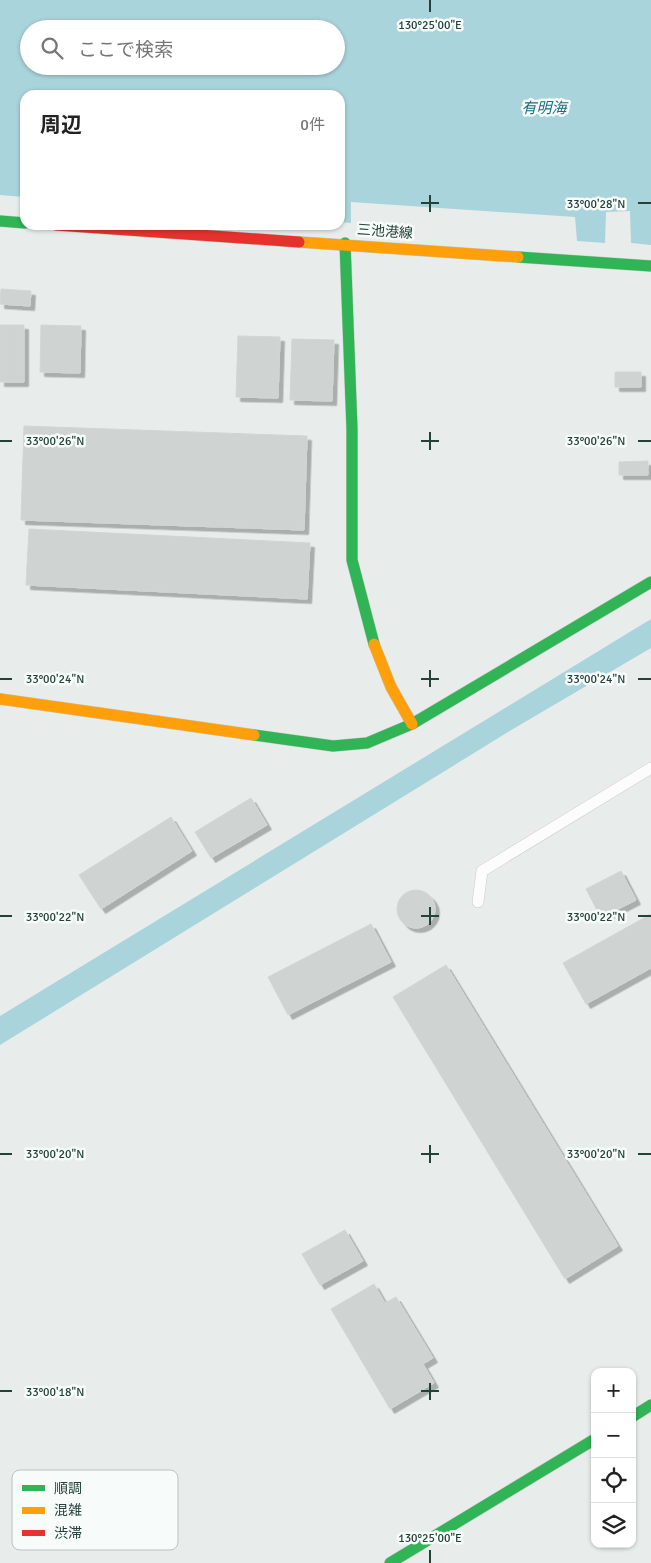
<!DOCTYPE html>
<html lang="ja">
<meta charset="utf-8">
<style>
body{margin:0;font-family:Signika,"Noto Sans JP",sans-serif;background:#f6f6f6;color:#222}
.controls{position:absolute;right:15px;bottom:15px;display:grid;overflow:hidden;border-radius:10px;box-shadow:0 1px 4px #0004}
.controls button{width:45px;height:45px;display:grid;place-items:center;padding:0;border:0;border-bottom:1px solid #e0e0e0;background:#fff;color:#222;font:25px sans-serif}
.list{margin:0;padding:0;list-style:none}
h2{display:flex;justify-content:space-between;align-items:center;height:65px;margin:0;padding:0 20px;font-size:21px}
h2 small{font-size:16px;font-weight:400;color:#767676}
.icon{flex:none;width:28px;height:28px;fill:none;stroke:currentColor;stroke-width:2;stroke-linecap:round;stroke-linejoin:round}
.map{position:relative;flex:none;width:651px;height:1563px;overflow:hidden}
.search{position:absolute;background:#fff;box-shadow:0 1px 4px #0004;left:20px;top:20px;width:325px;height:55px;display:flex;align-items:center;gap:12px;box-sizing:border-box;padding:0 18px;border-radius:28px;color:#767676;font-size:19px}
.panel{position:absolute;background:#fff;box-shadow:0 1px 4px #0004;left:20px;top:90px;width:325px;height:140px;border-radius:15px}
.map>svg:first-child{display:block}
</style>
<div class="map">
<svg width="651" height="1563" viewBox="0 0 651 1563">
<defs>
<filter id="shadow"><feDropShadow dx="4.5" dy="4.5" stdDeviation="0" flood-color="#0004"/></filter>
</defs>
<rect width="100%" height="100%" fill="#e8edeb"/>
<path fill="#a9d4db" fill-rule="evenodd" d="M0,0H651V245L631,243L630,211L606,212L605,243L577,241L575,217L351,202V223L340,222V95H25V197L0,195ZM29,29H336V66H29Z
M651,619V648L513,729L0,1045V1016Z"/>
<path fill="#cfd4d2" stroke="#d1d6d4" filter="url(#shadow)" d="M1,289L31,291L30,306L0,304Z
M0,325H24V382H0Z
M41,325L81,326L80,373L40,372Z
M238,336L280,337L278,398L236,397Z
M292,339L334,340L332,401L290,400Z
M615,372H641V387H615Z
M24,426L307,436L304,530L21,520Z
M648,461V475H619V462Z
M29,529L310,543L307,599L26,585Z
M251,798L267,825L211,858L195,832Z
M171,817L192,851L101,909L79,875Z
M621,871L636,900L601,918L586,889Z
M397 909a19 19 0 1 1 38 0a19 19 0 1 1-38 0Z
M651,914V968L586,1004L563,963Z
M371,924L391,962L288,1015L268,977Z
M446,965L618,1246L565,1279L393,997Z
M345,1230L363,1261L320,1285L302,1254Z
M374,1284L385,1303L396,1297L433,1358L423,1364L434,1383L390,1409L331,1309Z"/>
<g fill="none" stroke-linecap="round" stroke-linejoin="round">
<defs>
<path id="lane" d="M478,902L482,871L651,768"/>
<path id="fast" d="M0,221L25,223
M345,243L352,429V560L374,644
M518,257L651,266
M254,735L333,746L367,743L412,724L651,582
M632,1417L651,1405
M390,1563L595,1439"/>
<path id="slow" d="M299,242L518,257
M374,644L391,687L412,724
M0,699L254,735"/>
<path id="jam" d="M56,225L299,242"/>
</defs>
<use href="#lane" stroke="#c5cac8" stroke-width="12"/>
<use href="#fast" stroke="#c3cbc8" stroke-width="12"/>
<use href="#slow" stroke="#c3cbc8" stroke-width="12"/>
<use href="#jam" stroke="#c3cbc8" stroke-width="12"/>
<use href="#lane" stroke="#fcfcfc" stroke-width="11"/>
<use href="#fast" stroke="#30b455" stroke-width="11"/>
<use href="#slow" stroke="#ff9f0a" stroke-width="11"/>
<use href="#jam" stroke="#e5322d" stroke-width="11"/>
</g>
<path fill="none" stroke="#24423a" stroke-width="2" d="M430,0V12M430,195V212M421,203H439M638,203H651M430,432V450M0,441H12M421,441H439M638,441H651M430,670V687M0,679H12M421,679H439M638,679H651M430,907V925M0,916H12M421,916H439M638,916H651M430,1145V1163M0,1154H12M421,1154H439M638,1154H651M430,1383V1400M0,1391H12M421,1391H439M430,1550V1563"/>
<g text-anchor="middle" stroke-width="5" stroke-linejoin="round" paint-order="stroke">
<g font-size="14" fill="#24423a" stroke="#f7fbf9">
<text transform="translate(385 231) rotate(4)" y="5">三池港線</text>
</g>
<g font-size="15" font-style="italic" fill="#1c6f80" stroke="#f7fbf9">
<text x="544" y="113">有明海</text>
</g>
</g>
<rect x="12" y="1470" width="166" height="80" rx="8" fill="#f7fbf9" stroke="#b8c4c0" stroke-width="1"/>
<rect x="22" y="1485" width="23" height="6" fill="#30b455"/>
<rect x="22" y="1507" width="23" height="7" fill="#ff9f0a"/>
<rect x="22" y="1530" width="23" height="6" fill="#e5322d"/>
<g font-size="14" fill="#24423a">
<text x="54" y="1493">順調</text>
<text x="54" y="1515">混雑</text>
<text x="54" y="1538">渋滞</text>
</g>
<g font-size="12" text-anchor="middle" fill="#24423a" stroke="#f7fbf9" stroke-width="5" stroke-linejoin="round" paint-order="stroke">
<text x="430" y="29">130°25'00"E</text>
<text x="596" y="208">33°00'28"N</text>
<text x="55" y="445">33°00'26"N</text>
<text x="596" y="445">33°00'26"N</text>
<text x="55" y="683">33°00'24"N</text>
<text x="596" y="683">33°00'24"N</text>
<text x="55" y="921">33°00'22"N</text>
<text x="596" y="921">33°00'22"N</text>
<text x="55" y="1158">33°00'20"N</text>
<text x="596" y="1158">33°00'20"N</text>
<text x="55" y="1396">33°00'18"N</text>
<text x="430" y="1542">130°25'00"E</text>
</g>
</svg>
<div class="controls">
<button>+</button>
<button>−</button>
<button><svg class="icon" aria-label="locate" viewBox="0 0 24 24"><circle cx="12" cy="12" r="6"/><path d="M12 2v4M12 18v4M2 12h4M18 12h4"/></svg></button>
<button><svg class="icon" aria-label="layers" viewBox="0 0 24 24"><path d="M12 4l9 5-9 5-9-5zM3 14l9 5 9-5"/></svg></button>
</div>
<div class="search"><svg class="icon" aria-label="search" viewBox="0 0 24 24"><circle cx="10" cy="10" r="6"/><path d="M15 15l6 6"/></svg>ここで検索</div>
<section class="panel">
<h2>周辺<small>0件</small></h2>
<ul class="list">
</ul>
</section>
</div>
